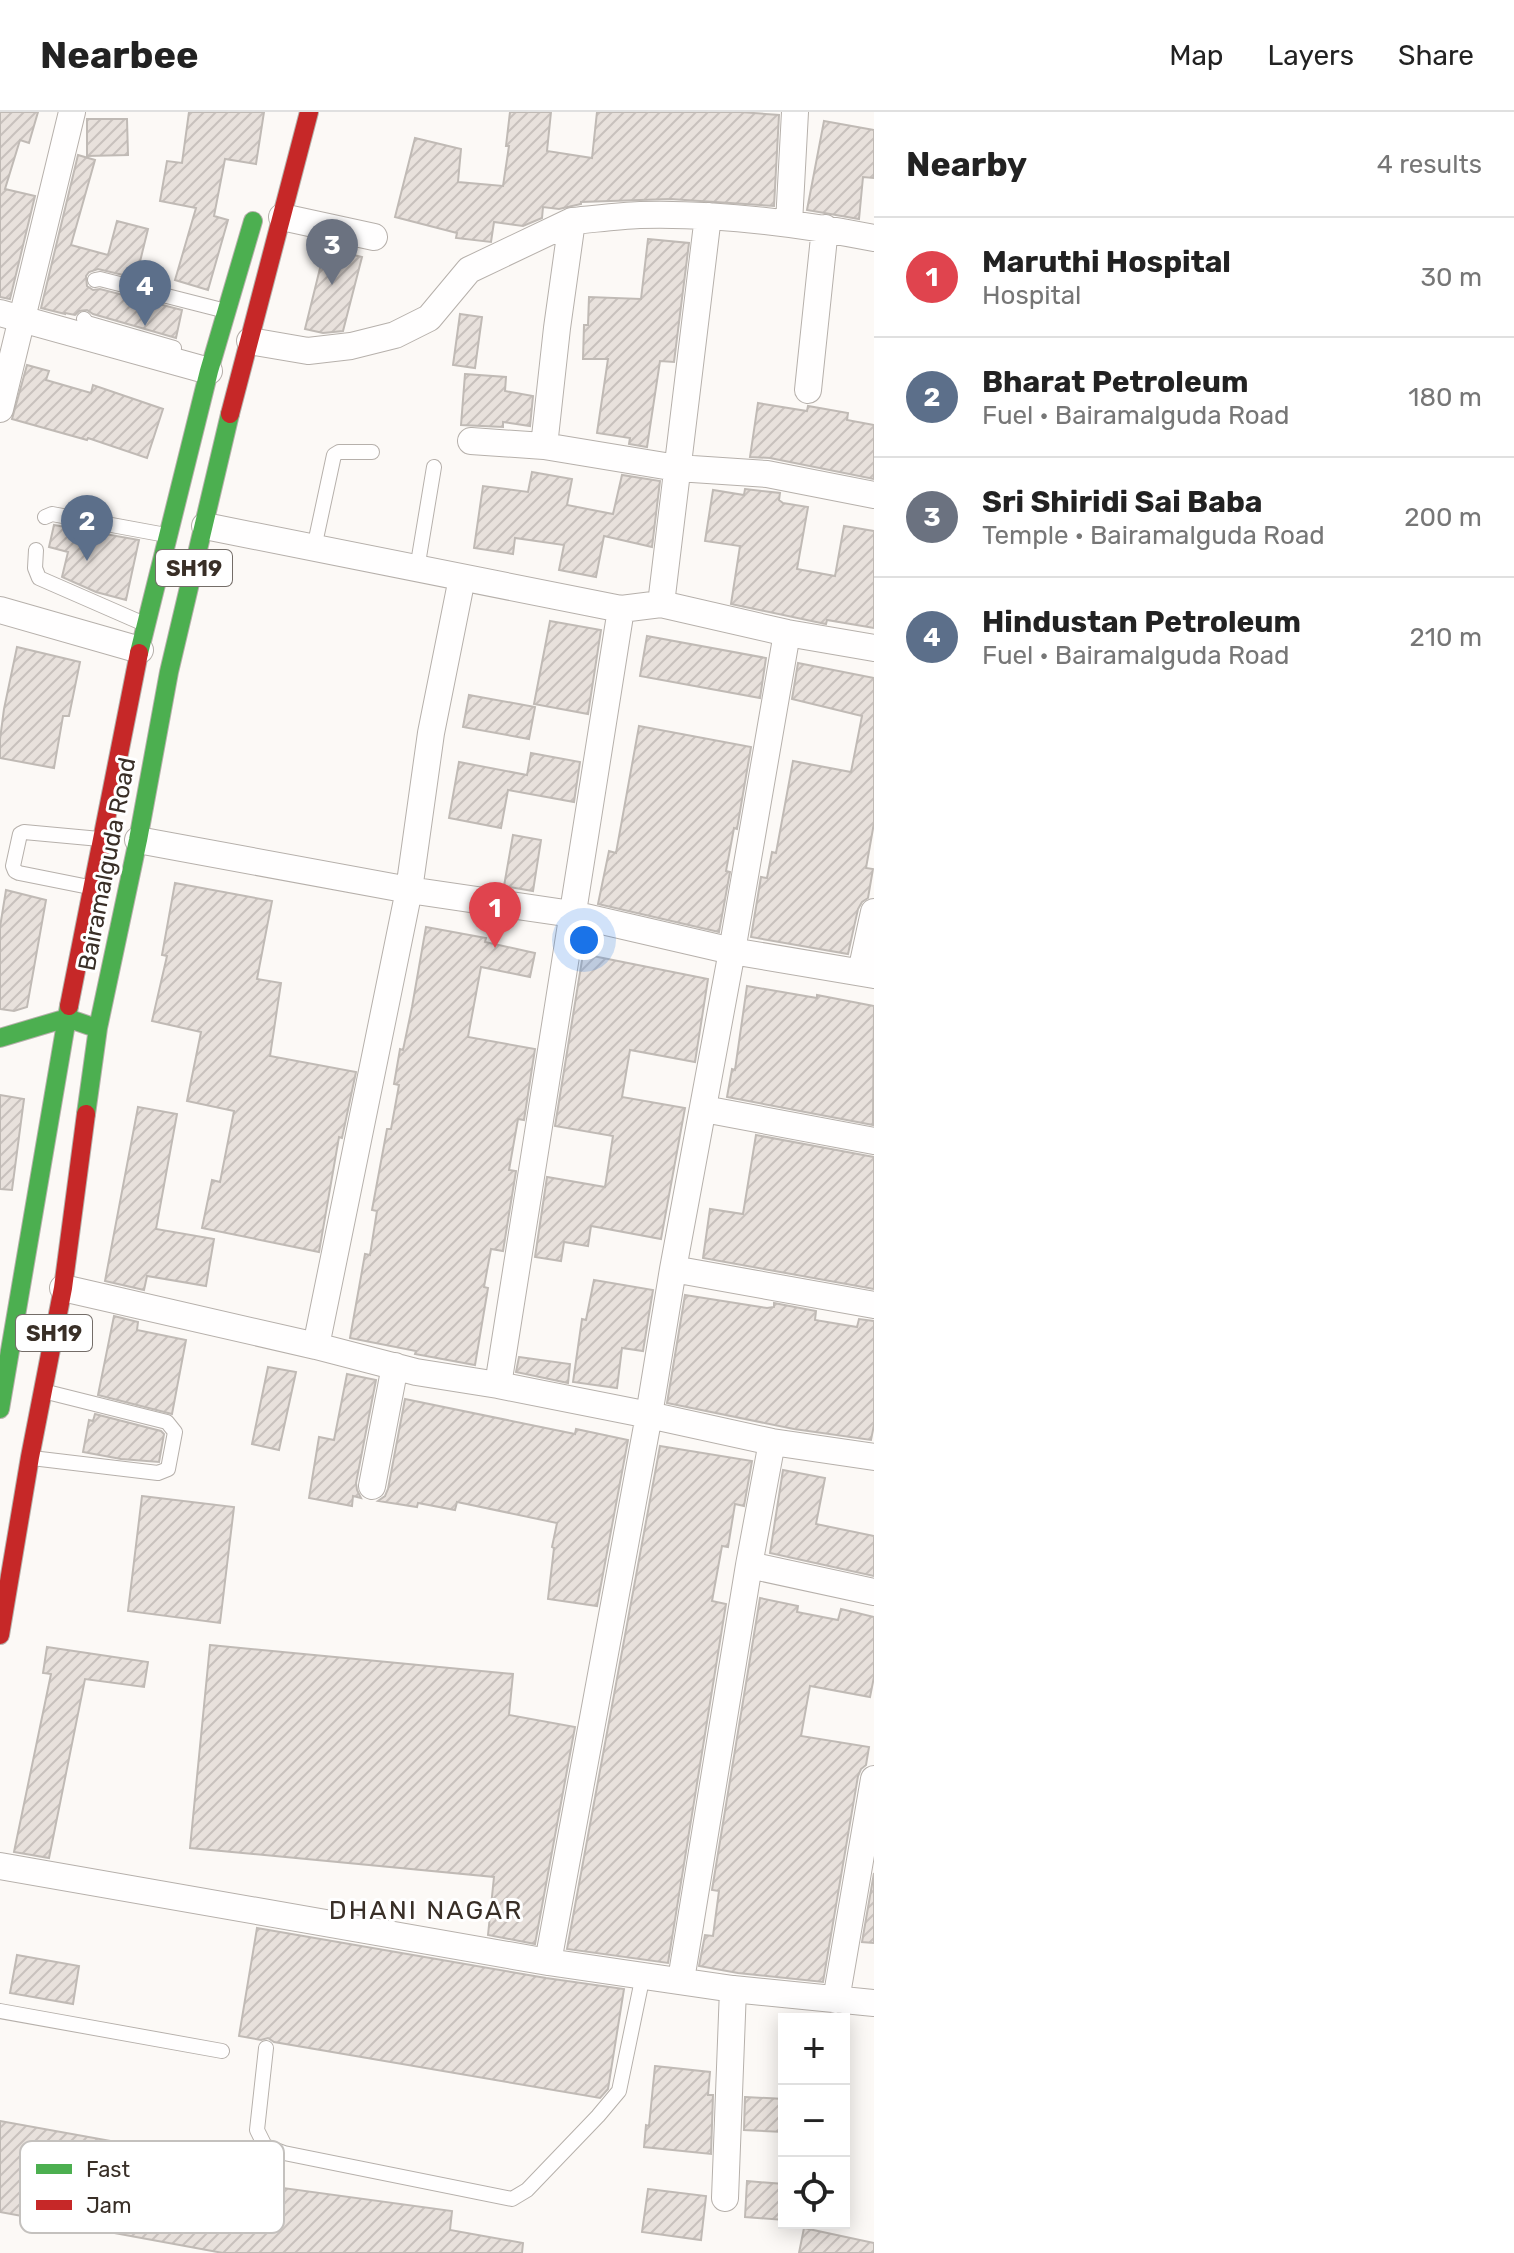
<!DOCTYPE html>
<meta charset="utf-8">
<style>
body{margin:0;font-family:Rubik,sans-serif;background:#f6f6f6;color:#222}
.controls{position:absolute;right:24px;bottom:24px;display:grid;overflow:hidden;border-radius:0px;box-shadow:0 4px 20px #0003}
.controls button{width:72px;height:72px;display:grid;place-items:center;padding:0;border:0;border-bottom:2px solid #e0e0e0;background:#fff;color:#222;font:40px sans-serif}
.you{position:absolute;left:584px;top:828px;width:28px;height:28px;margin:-20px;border:6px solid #fff;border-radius:50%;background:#1a73e8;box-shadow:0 0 0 12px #1a73e833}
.badge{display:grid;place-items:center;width:52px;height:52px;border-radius:50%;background:#db2777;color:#fff;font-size:26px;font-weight:700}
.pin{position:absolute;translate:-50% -66px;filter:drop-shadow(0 2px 4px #0008)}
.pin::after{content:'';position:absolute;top:42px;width:28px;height:24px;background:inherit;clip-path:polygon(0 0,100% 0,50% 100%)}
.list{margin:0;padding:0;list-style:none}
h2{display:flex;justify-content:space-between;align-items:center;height:104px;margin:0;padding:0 32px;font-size:34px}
h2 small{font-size:26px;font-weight:400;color:#767676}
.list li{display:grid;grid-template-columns:52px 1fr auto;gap:24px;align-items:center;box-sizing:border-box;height:120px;padding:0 32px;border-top:2px solid #e0e0e0}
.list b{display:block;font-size:30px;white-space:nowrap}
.list p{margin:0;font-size:26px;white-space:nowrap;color:#767676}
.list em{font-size:26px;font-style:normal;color:#767676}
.icon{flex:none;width:44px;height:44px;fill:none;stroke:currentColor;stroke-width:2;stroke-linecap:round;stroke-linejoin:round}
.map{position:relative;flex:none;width:874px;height:2141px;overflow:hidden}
header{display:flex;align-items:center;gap:48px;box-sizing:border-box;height:112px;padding:0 40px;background:#fff;border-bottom:2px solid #e0e0e0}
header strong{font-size:38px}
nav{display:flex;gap:44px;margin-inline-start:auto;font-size:28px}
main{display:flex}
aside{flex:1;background:#fff}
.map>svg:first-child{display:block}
</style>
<header>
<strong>Nearbee</strong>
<nav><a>Map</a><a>Layers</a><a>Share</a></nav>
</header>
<main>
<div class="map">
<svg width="874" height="2141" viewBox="0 0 874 2141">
<defs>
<pattern id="building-hatch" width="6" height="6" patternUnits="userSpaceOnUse" patternTransform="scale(2)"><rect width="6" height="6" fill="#e8e1dc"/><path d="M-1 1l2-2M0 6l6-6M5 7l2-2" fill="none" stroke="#c8c1bd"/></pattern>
</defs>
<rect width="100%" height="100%" fill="#fcf9f6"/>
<path fill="url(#building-hatch)" stroke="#c0bab5" stroke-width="2" d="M0,0H38L29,31L20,28L5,77L35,84L10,187L0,185Z
M189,0H264L256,52L225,47L214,104L228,108L208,178L175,168L196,96L160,89L167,49L182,51Z
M510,0H551L547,39L592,46L597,0H741L779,3L774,94L670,87L581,90V92L559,97L543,95L542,106L523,114L494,110L491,130L456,126L457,121L395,105L415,26L461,37L458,70L503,74L509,34H506Z
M87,7H127L128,43L87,44Z
M824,9L874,18V66L863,65L859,107L807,98Z
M78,43L95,48L71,133L108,143L117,109L148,117L136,166L98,157L89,160L86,164L87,174L93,178L100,177L182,198L176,226L93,202L87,198L79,199L75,203L65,201V202L41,196Z
M648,127L689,131L674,250L660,249L647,335L629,332L630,326L597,321L608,247H583L584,213H588L589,185L641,187Z
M325,136L362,145L343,219L323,221L305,217Z
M460,202L482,205L475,256L453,253Z
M27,253L49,259L46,268L91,281L93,273L163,297L147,346L88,326L87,328L12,307Z
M465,262L506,265L505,279L533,284L530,314L503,310V315L461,313Z
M758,291L807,299L808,294L848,301L847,308L874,313V367L770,346L750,345Z
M532,360L572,367L567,393L613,402L622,363L660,369L652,435L604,424L596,465L559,458L564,433L515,426L513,442L474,436L483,374L528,380Z
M745,377L780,381L779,388L783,391L808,395L797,457L835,464L844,414L874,419V516L827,508L826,512L821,511L731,492L740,434L705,429L713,378L744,383Z
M54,413L139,428L126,488L96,480L62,465L68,440L49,435Z
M550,509L601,518L588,602L534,592Z
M647,524L766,546L760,586L640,564Z
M17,535L80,550L69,604H63L54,656L0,646V627L4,597Z
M798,551L874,566V711L866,756L873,757L868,786L862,790L858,797L848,842L751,825L761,765L767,766L772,740L776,741L793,649L851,660L862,604L792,587Z
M469,583L535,595L529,627L463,615Z
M639,614L751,635L737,717L734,716L726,759L730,760L719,820L598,792L609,739L616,741Z
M531,641L580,650L574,690L508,678L501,716L449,706L459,650L527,663Z
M513,723L541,728L533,779L504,774Z
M175,771L272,789L257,867L281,871L270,944L356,960L342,1026L339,1025L319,1140L202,1116L212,1068L220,1070L234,999L187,989L201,920L152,909L167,844L162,843Z
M6,778L46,788L27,895L14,899L0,897V815Z
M426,815L486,826L485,830L535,841L530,865L481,855L468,925L535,937L524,1008L518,1007L509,1058L516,1059L503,1139L491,1137L484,1175L488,1176L475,1253L415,1242L416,1239L350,1226L365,1142L370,1143L377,1099L372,1098L387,1017H391L399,973L394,972L400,937L403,938L412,895Z
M583,842L708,867L695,950L630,938L622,985L685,996L661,1127L591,1114L588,1134L564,1130L561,1149L535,1145L547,1065L605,1075L613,1024L555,1014Z
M747,874L817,886V883L874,894L873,1013L727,985L732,957L735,958Z
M0,983L24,987L12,1078L0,1077Z
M138,995L177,1002L156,1117L214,1127L206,1174L147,1164L144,1178L105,1169Z
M756,1023L874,1045V1177L703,1146L710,1097L743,1102Z
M594,1168L653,1178L643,1239L622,1236L617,1276L573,1270L582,1207L586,1208Z
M685,1183L767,1196L774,1195V1191L816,1199L815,1208L857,1215L859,1207L874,1209V1313L871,1328L794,1317L667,1291Z
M114,1204L138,1210L137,1218L186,1228L172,1302L98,1283Z
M519,1245L570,1252L568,1271L516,1260Z
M268,1255L296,1260L279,1338L252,1332Z
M347,1262L376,1268L356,1371L357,1378L361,1386L353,1384L352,1394L309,1386L319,1325L334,1328Z
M405,1287L575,1322L576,1317L628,1328L597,1494L548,1487L554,1436L552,1435L557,1411L457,1390L455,1398L418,1391L417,1395L378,1389L385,1384L388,1377Z
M95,1302L161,1319L164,1322L159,1350L121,1347L83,1340L89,1308L93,1309Z
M660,1334L752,1349L744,1394L735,1392L728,1435L722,1434L712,1489L726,1492L668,1851L567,1837Z
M783,1358L825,1366L816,1412L874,1424V1464L770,1441Z
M142,1384L234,1395L220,1511L128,1499Z
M760,1486L798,1494L797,1500L838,1508L841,1497L874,1505V1565L870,1585L810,1574L801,1624L869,1635L866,1653L861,1657L858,1664L823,1870L738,1861L699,1854L705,1823L713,1824L719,1779L712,1778Z
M210,1533L513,1562L509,1603L575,1615L535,1832L488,1823L494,1765L190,1736Z
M47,1535L148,1550L144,1575L85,1567L49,1746L14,1740L51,1562L43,1561Z
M874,1761V1831L862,1830Z
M257,1816L546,1866L624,1877L608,1977L600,1986L274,1930L268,1926L261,1928L239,1924Z
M17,1843L79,1854L73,1892L10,1881Z
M655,1954L710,1960L708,1983H713L711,2042L644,2035L646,2013L649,2014Z
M745,1985L784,1987V2020L744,2018Z
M0,2009L271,2058L268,2074L452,2099L450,2118L523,2131L522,2141H223L0,2100Z
M747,2069L784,2072V2108L745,2105Z
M648,2077L706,2084L701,2128L642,2120Z
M804,2116L874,2131V2141H799Z"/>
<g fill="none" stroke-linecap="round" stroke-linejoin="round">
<defs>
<path id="lane" d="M95,168L100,167L222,198
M84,207L87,211L174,236
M45,405L52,402L166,423
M314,436L334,343L339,340H372
M36,438L35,456L39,466L142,511
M417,457L434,355
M89,775L19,761L15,759L13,754L20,722L24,720L100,727
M32,1346L158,1361L168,1357L175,1320L167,1310L47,1280
M0,1899L222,1939
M266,1936L257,2018L265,2034L284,2041L512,2087L527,2078L598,2004L619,1979L643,1863"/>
<path id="street" d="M282,105L374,125
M789,111L795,0
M874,126C798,111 718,101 640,103C618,104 595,107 572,109L557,216L544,334L677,356L767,362L874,383
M0,201L209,259
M250,229L308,239L351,234L395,223L429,206L469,158L572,109
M808,278L825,116
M0,297L72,0
M471,329L544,334
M205,414L621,497L661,492L787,521L874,536
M661,492L708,104
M0,498L140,538
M138,728L409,778L572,802L732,839L874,863
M861,860L874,800
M704,997L874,1029
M673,1157L874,1193
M63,1176L316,1234L416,1260L498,1273L649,1303L772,1330L874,1345
M316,1234L409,778L431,621L462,466
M498,1273L621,497
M372,1374L395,1254
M749,1453L874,1480
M0,1754L548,1850L733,1877L874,1891
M548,1850L649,1303L673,1157L732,839L787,521
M681,1868L749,1453L772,1330
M836,1888L874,1667
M725,2086L733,1877"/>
<path id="fast" d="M139,541L209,259L253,109
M0,926L67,906L93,915
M86,1002L98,916L138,728L169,560L230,302
M0,1297L69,894"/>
<path id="jam" d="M230,302L309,0
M69,894L139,541
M0,1523L30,1345L63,1176L86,1002"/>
</defs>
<use href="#lane" stroke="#b6b0ab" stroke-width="16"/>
<use href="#street" stroke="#b6b0ab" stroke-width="28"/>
<use href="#fast" stroke="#b6b0ab" stroke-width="20"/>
<use href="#jam" stroke="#b6b0ab" stroke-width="20"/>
<use href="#lane" stroke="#fffefe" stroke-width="14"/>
<use href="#street" stroke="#fffefe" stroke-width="26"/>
<use href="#fast" stroke="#4caf50" stroke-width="18"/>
<use href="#jam" stroke="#c62828" stroke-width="18"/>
</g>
<g text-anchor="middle" stroke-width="6" stroke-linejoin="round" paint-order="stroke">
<g fill="#fff" stroke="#746d68" stroke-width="2">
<rect x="156" y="438" width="76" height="36" rx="6"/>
<rect x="16" y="1203" width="76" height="36" rx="6"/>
</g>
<g font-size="22" font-weight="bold" fill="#392f27">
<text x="194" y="464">SH19</text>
<text x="54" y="1229">SH19</text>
</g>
<g font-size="24" fill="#392f27" stroke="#fff">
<text transform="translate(107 752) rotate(-79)" y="8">Bairamalguda Road</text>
</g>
<g font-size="26" letter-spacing="2" fill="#392f27" stroke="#fff">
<text x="426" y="1807">DHANI NAGAR</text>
</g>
</g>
<rect x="20" y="2029" width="264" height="92" rx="12" fill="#fff" stroke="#c4c1be" stroke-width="2"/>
<rect x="36" y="2052" width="36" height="10" fill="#4caf50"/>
<rect x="36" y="2088" width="36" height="10" fill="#c62828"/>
<g font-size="22" fill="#392f27">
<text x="86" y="2065">Fast</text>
<text x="86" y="2101">Jam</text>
</g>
</svg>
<div class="controls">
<button>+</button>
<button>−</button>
<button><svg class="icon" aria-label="locate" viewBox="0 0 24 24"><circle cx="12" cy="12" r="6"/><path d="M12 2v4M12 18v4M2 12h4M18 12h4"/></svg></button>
</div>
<div class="you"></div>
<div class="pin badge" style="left:495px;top:836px;background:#e0444e">1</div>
<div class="pin badge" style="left:87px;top:449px;background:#5c6f8a">2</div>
<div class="pin badge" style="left:332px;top:173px;background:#6b7280">3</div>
<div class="pin badge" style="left:145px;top:214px;background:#5c6f8a">4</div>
</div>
<aside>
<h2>Nearby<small>4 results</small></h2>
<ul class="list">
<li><span class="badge" style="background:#e0444e">1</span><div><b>Maruthi Hospital</b><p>Hospital</p></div><em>30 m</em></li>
<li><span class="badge" style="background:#5c6f8a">2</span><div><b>Bharat Petroleum</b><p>Fuel · Bairamalguda Road</p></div><em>180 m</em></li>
<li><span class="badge" style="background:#6b7280">3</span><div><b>Sri Shiridi Sai Baba</b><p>Temple · Bairamalguda Road</p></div><em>200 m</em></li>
<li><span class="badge" style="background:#5c6f8a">4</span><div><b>Hindustan Petroleum</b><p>Fuel · Bairamalguda Road</p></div><em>210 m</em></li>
</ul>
</aside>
</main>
